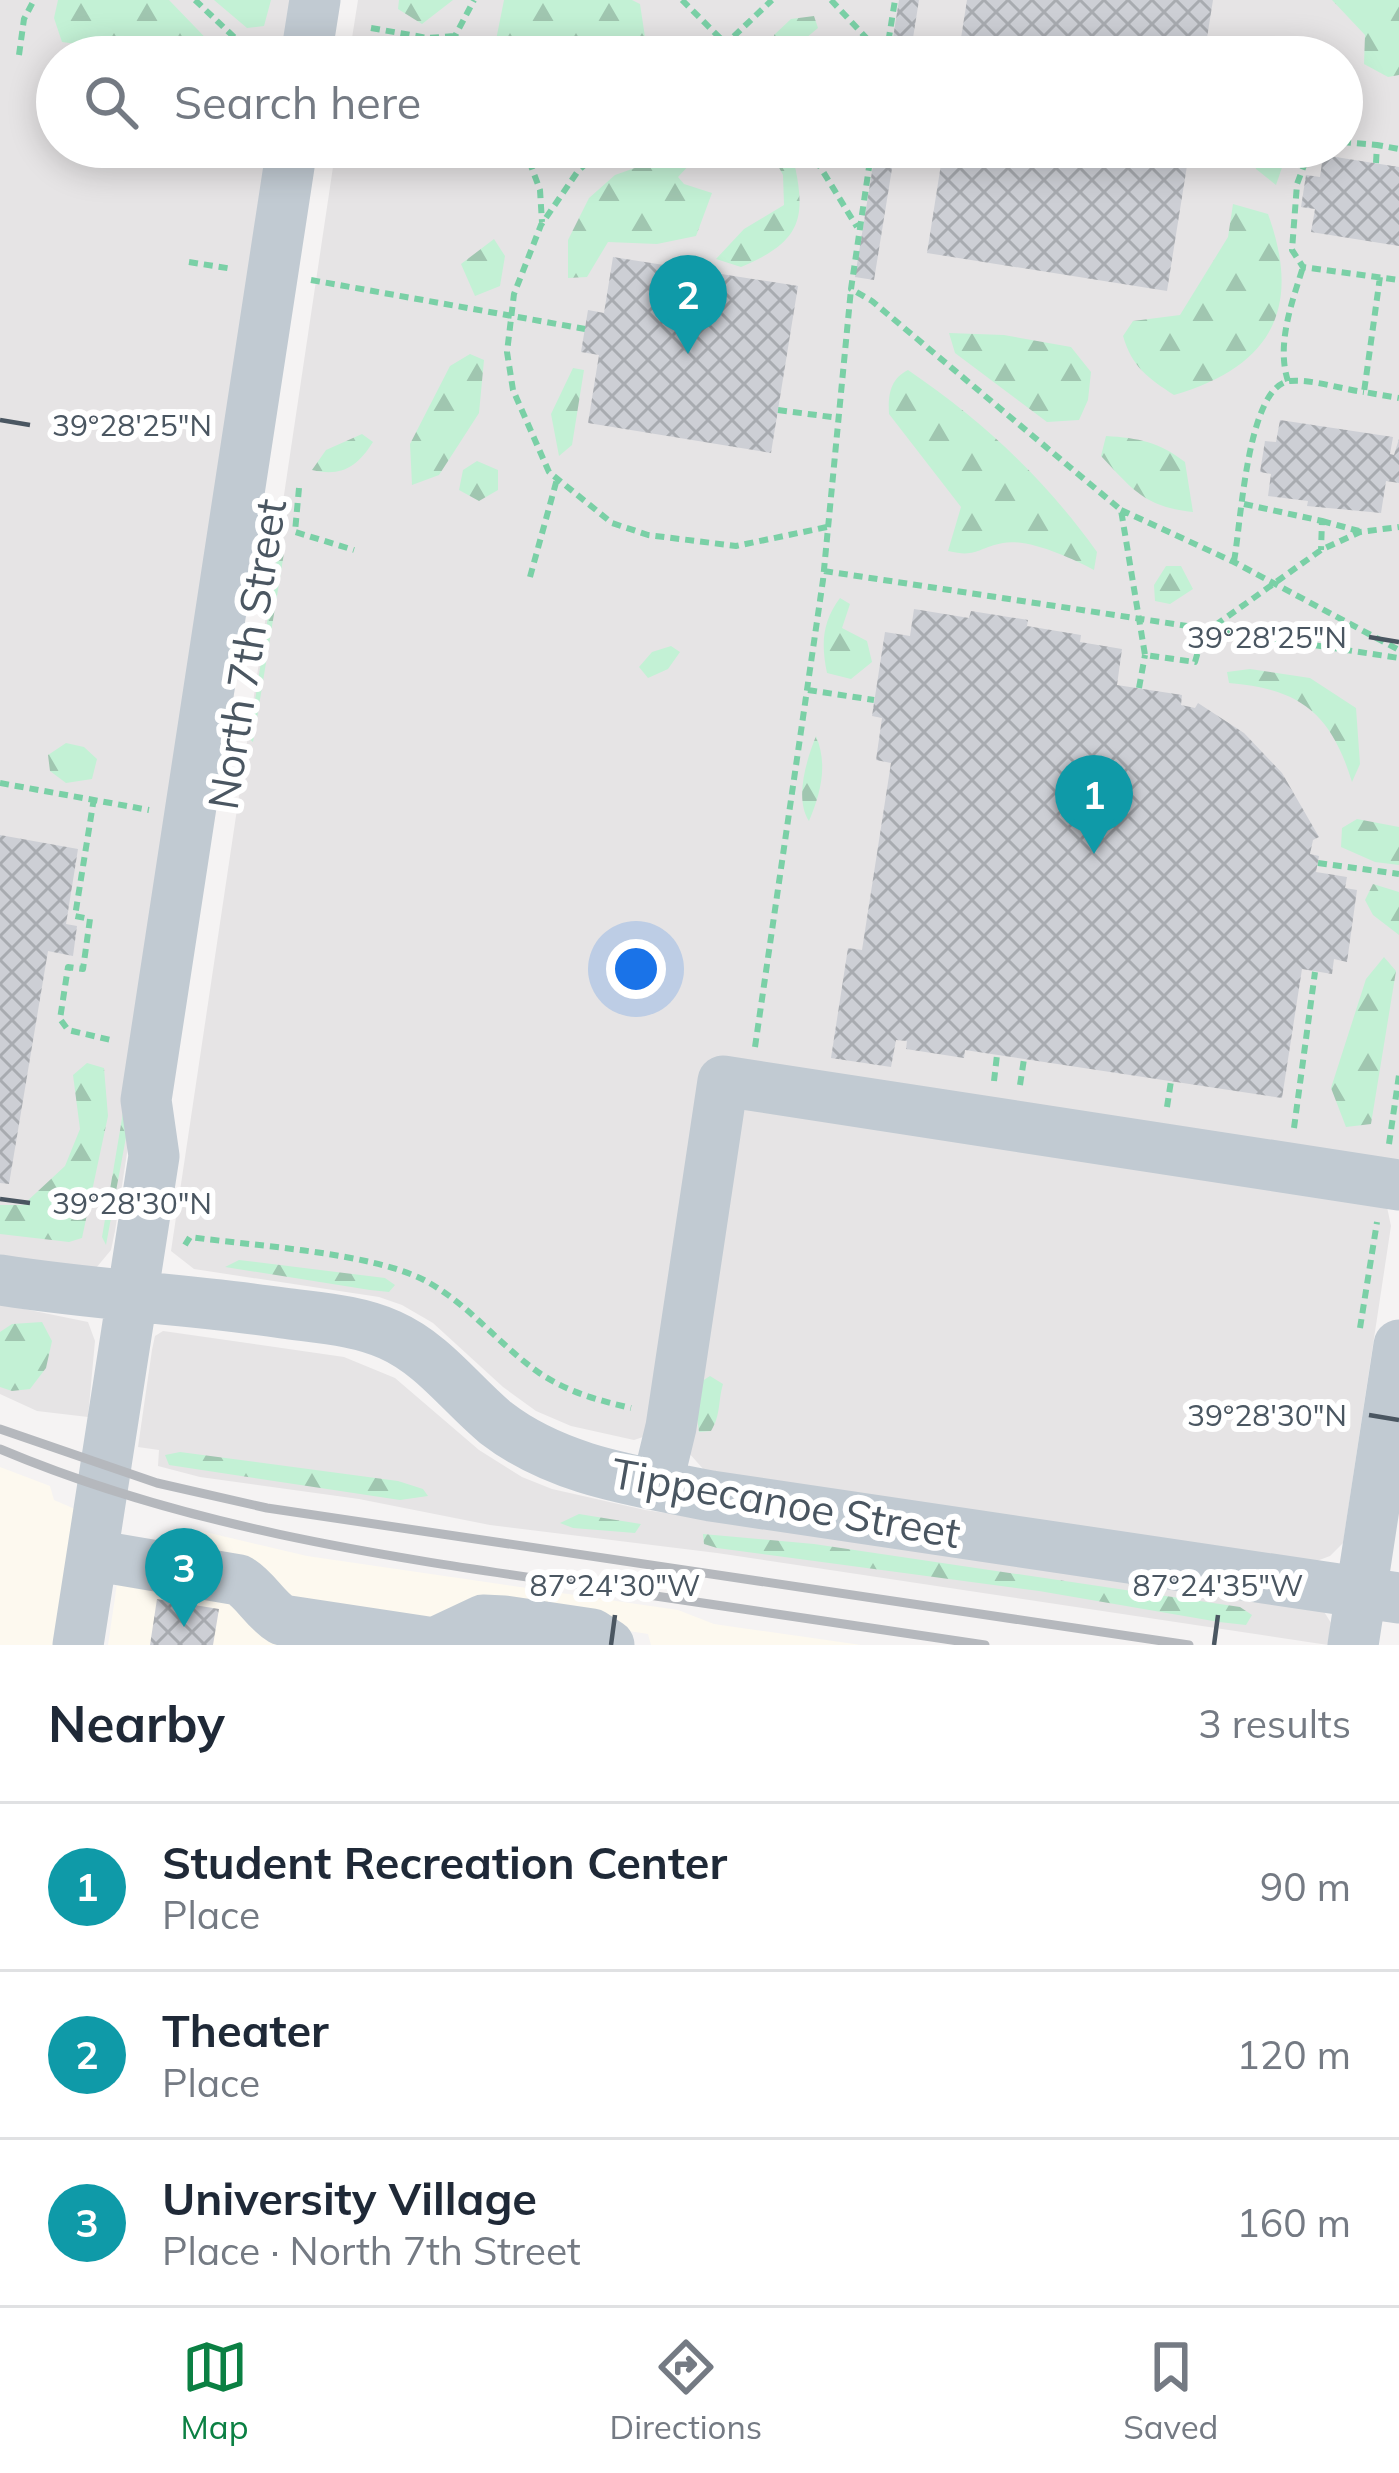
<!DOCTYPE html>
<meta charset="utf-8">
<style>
body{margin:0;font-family:Mulish,sans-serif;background:#f6f6f7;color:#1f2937}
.you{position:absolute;left:636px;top:969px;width:42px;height:42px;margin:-30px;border:9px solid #fff;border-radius:50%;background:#1a73e8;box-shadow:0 0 0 18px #1a73e833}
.badge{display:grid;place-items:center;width:78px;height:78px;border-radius:50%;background:#0b8043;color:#fff;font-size:39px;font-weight:700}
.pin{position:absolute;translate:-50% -99px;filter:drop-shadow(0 3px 6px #0008)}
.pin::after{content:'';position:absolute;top:63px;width:42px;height:36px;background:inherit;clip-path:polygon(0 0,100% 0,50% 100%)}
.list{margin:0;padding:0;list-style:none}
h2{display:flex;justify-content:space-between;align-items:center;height:156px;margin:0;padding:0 48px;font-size:51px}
h2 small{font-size:39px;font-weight:400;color:#747a83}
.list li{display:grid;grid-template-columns:78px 1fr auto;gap:36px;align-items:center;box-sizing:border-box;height:168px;padding:0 48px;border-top:3px solid #e0e1e3}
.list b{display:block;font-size:45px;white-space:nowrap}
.list p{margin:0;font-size:39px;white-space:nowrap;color:#747a83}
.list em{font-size:39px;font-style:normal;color:#747a83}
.icon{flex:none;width:66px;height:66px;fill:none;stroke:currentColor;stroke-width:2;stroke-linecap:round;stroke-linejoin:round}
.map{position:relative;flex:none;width:1399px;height:1645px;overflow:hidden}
.search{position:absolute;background:#fff;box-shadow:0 6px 30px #0003;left:36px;right:36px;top:36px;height:132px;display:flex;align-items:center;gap:30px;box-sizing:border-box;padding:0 42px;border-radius:66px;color:#747a83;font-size:45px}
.sheet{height:660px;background:#fff}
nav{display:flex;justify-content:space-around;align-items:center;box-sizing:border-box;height:168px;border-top:3px solid #e0e1e3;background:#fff;font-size:33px;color:#747a83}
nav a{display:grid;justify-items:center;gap:6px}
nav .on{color:#0b8043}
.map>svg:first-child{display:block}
</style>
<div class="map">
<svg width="1399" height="1645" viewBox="0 0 1399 1645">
<defs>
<pattern id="forest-firs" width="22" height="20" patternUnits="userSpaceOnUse" patternTransform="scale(3)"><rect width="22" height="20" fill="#c3f1d5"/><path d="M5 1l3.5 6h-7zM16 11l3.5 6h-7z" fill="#a0c6b0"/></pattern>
<pattern id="building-cross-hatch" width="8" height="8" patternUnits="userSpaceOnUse" patternTransform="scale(3)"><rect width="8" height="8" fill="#cdcfd5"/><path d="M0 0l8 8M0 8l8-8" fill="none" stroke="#a8abb0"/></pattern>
</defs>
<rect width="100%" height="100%" fill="#f5f3f3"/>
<path fill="#fdf9ef" d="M0,1467L50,1486L54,1500L75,1509L54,1645H0Z
M201,1531L307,1556L678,1610L714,1624L861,1645H651L648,1634L609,1628L606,1645H108L123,1543L189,1557Z"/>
<path fill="#e6e4e5" d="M0,0H304L295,57H57V147H282L115,1231L111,1250L96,1268L0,1258Z
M358,0H1399V1160L711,1065L658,1417L643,1437L634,1440L571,1426L536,1411L503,1387L433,1323L402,1305L379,1297L194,1269L171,1251L336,147H1342V57H349Z
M747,1109L1387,1207L1391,1226L1343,1543L1330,1556L1314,1562L705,1471L688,1452L740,1113Z
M0,1304L88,1322L95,1341L88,1417L37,1411L0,1394Z
M163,1331L344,1357L395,1378L479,1450L522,1477L552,1489L645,1510L1323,1610L1331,1623L1328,1645L717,1553L490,1525L359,1499L200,1477L158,1466L159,1450L138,1447L152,1350L155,1336Z"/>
<path fill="url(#forest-firs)" d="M58,0H169L224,57H174L62,42L54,18Z
M214,0H271L264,26L247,28Z
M399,0H453L422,24L398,9Z
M504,0H632L640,4L648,57H548L495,45Z
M1332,0H1399V75L1388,77L1364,64L1365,35Z
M814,16L818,28L788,53L774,57V35L791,19Z
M694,147L692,162L678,177L684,184L712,193L696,236L657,244L608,242L587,277L568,278V240L589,198L615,175Z
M775,147L791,148C806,213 808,239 741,267L716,259L744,229L784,205L783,175L769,149Z
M1248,147H1289L1276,185L1256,169Z
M1233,204L1268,214C1303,310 1270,367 1174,395C1148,378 1132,367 1123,336L1133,321L1180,315L1228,237Z
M494,239L505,256L500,286L475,296L461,264Z
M949,333L1004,335L1071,347L1091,372L1088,400L1079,420L1047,422L955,353Z
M470,354L484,360L479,413L439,475L412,485L410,444L450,366Z
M573,368L584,370L572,445L559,456L551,414Z
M908,370C983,421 1044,478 1097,552L1094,570C1071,558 1028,538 1003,543C977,548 977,558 948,551L961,507L889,414C888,395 890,379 908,370Z
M362,434L373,442C357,467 342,477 312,470L326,450Z
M1106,436C1139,438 1159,442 1185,462L1193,512C1145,507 1133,490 1101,456Z
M477,461L498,470V490L479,501L459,490L463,470Z
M280,539L284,553L253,742L249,739Z
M1166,566H1181L1193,589L1170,604L1155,601L1154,585Z
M840,598L850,604L842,628L867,641L872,662L851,679L827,673C821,644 822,622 840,598Z
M671,646L680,652L668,669L648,678L639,667L652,652Z
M1250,669L1310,678L1356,708L1360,764L1352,782C1331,713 1300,689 1229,683L1227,672Z
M816,736C828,765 821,792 809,821C794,798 807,759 816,736Z
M66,743L84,747L97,759L92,779L66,783L50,771L48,755Z
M1357,819L1399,827V865L1375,862L1341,847L1342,828Z
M1373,884L1399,892V935L1373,915L1365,900Z
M1384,957L1396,971L1371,1124L1346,1127L1331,1088L1366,979Z
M87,1063L104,1068L108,1116L82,1238L69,1242L0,1234V1205H23L65,1166L80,1129L73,1075Z
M129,1077L137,1078L106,1245L102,1237Z
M239,1260L385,1278L395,1285L389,1292L370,1290L225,1267Z
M42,1322L52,1341L46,1368L30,1389L12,1391L0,1387V1332L12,1324Z
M710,1376L723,1384C718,1401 721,1415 711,1431L699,1432L695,1403L699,1383Z
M180,1452L398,1481L423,1489L428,1496L400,1500L169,1465L165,1455Z
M579,1514L641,1524L635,1533L573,1528L560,1523Z
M703,1534L814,1544L1240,1607L1252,1615L1246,1625L1219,1622L1039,1591L717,1548L704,1544Z"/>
<path fill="url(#building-cross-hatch)" d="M899,0H919L910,57H890Z
M967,0H1213L1204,57H958Z
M876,147H1190L1167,291L927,253L942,158L895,150L874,280L855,277Z
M1323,155L1399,167V246L1311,232L1315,209L1301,207L1306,175L1320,177Z
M613,257L798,286L771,453L588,423L599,355L581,352L588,310L604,313Z
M1280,420L1393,437L1390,454L1394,455L1399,439V483L1386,481L1381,513L1307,506L1308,501L1268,496L1271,474L1260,472L1265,441L1276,442Z
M914,609L969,618L971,611L1028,620L1027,626L1081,635L1080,642L1122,649L1117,685L1182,695L1181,705L1195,708L1198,703L1244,733L1282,773L1319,837L1313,840L1310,854L1319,856L1316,872L1347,877L1345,888L1357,890L1347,962L1334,959L1332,974L1302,969L1282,1098L965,1050L964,1058L906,1049L907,1041L896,1040L891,1067L831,1058L848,948L862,950L891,763L876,760L882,718L872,716L885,632L910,636Z
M0,835L78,849L66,924L77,926L73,956L48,951L9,1184L0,1183Z
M157,1599L219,1609L213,1645H150Z"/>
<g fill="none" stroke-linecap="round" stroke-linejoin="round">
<path stroke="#7ad0a6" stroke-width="6" stroke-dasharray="9 6" stroke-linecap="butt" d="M195,0L255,57
M682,0L739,57
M831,0L884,57
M371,28L428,38L455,36
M19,55L24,19L34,0
M886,56L895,0
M456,57L455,36L474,0
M712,57L772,0
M793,57L807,51L860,57
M1342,142L1377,145
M524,147L540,190L542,222
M629,147L591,159L578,171L541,225L514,294L507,352L513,390L549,472L612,523L648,535L736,546L827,527
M808,147L857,227
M872,147L851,289L872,301L1121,510L1145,655L1195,662L1203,634L1321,550L1360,532L1399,527
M1311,147L1297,184L1292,250L1303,267L1399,280
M527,150L591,159
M1376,163L1377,145L1399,149
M189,262L233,269
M1380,277L1364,392L1399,398
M311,280L585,329
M1288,381C1276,345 1292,302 1303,267
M778,410L839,418
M299,488L295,532L354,550
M1244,504L1322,521L1321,550
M1121,510L1234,562L1399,650
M1322,521L1359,531
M1234,561C1241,525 1247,385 1290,381C1312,379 1341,389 1364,392
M824,571L1399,658
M530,577L557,479
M1139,688L1145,655
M808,690L874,700
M0,783L149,810
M94,798L75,916L90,919L83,969L68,967L60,1019L68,1030L115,1041
M1318,863L1399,874
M755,1047L823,580L851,289
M994,1081L997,1055
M1020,1085L1024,1059
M1167,1107L1171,1081
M1294,1128L1315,972
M1389,1144L1399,1075
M185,1245L190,1237C254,1246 369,1252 424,1280C468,1303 498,1344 538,1372C567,1392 597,1400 631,1408
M1360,1328L1377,1222"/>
<path stroke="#c1cad2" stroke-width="51" d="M306,57L315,0
M0,1280C94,1295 188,1299 283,1313C319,1318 357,1320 390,1335C433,1354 461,1394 496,1423C558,1471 637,1481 711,1496L1399,1598
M657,1485L671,1427L723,1081L1399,1185
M92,1555L239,1580C257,1591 264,1609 282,1620L434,1643L483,1620L504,1621L592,1634L609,1645
M78,1645L154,1156L146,1100L292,147
M1353,1645L1399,1345"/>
<path stroke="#b5b8bd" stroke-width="9" d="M0,1429L157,1483L267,1508L1189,1645
M0,1449C182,1526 374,1555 568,1583C707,1603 846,1624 985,1645"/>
</g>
<path fill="none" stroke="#4a5661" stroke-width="4.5" d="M0,420L30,425M1369,637L1399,642M0,1199L30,1203M1369,1415L1399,1420M611,1645L615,1615M1214,1645L1218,1615"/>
<g text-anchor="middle" stroke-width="12" stroke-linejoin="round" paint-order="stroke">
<g font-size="42" fill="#4a5661" stroke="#fff">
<text transform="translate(247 654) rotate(-81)" y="15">North 7th Street</text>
<text transform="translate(786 1503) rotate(10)" y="15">Tippecanoe Street</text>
</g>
</g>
<g font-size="30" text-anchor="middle" fill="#4a5661" stroke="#fff" stroke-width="12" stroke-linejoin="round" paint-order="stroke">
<text x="132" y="436">39°28'25"N</text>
<text x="1267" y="648">39°28'25"N</text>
<text x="132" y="1214">39°28'30"N</text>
<text x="1267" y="1426">39°28'30"N</text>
<text x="615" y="1596">87°24'30"W</text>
<text x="1218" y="1596">87°24'35"W</text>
</g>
</svg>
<div class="you"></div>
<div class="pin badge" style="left:1094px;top:854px;background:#0f9aa8">1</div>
<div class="pin badge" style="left:688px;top:354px;background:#0f9aa8">2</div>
<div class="pin badge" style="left:184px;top:1627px;background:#0f9aa8">3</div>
<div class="search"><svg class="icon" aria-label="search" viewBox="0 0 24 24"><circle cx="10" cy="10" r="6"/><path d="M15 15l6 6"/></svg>Search here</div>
</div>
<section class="sheet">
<h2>Nearby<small>3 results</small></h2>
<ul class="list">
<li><span class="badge" style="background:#0f9aa8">1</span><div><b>Student Recreation Center</b><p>Place</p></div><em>90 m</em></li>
<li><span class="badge" style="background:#0f9aa8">2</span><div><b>Theater</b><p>Place</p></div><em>120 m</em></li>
<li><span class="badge" style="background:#0f9aa8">3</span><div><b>University Village</b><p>Place · North 7th Street</p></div><em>160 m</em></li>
</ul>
</section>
<nav>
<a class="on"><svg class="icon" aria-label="map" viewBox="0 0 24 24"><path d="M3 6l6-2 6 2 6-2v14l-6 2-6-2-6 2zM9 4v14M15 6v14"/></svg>Map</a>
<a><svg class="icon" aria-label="directions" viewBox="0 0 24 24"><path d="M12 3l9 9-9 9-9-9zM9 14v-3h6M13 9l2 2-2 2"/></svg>Directions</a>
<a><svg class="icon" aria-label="saved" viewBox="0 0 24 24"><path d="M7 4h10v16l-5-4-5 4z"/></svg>Saved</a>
</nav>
